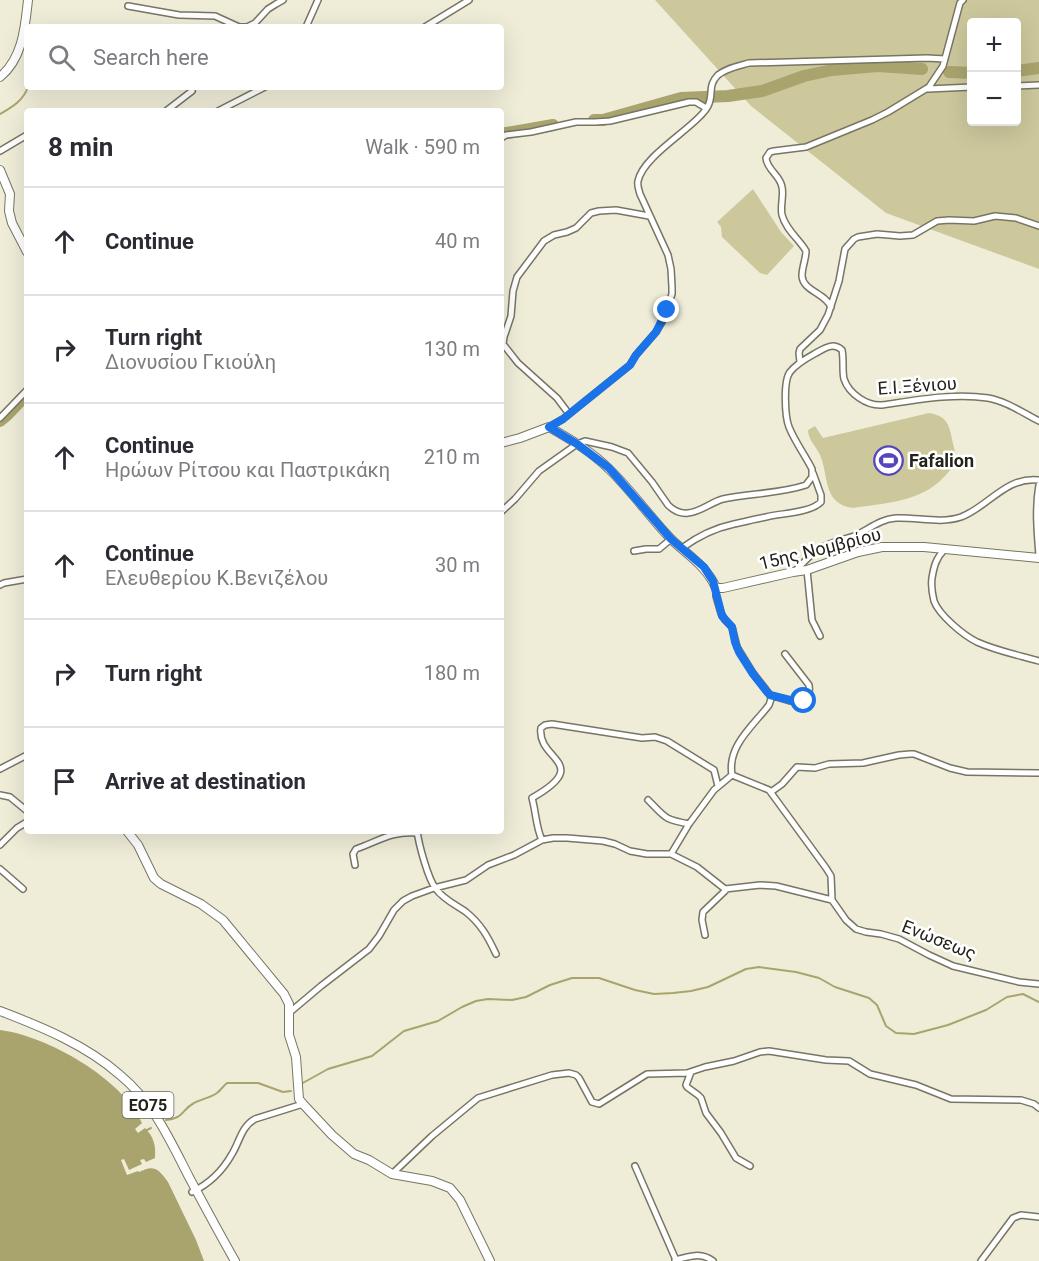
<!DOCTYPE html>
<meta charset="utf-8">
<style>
body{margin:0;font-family:Roboto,sans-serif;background:#f7f7f7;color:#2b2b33}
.controls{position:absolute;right:18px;top:18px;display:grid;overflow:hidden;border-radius:6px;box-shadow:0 6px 24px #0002}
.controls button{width:54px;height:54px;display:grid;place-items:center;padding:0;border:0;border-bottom:2px solid #e1e1e2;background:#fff;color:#2b2b33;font:30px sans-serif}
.stop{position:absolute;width:18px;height:18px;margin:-14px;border:4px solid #1a73e8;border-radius:50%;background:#fff}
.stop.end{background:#1a73e8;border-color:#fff;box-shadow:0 2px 6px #0008}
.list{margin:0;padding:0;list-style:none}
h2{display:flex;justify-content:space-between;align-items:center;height:78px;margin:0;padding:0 24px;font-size:26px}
h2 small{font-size:20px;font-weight:400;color:#7c7c81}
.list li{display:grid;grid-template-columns:39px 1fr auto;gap:18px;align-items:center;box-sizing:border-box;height:108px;padding:0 24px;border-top:2px solid #e1e1e2}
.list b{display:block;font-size:22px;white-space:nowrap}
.list p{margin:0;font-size:20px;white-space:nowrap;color:#7c7c81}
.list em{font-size:20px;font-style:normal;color:#7c7c81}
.icon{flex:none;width:33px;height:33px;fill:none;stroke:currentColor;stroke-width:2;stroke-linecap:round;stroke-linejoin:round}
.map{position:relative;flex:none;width:1039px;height:1261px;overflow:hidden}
.search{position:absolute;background:#fff;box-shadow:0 6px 24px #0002;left:24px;top:24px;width:480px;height:66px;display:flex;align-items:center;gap:15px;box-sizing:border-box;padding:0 21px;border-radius:6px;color:#7c7c81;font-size:22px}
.panel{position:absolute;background:#fff;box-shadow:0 6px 24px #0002;left:24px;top:108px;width:480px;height:726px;border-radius:6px}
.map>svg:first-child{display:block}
</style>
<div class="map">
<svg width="1039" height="1261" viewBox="0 0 1039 1261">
<rect width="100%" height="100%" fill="#efedd8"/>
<path fill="#ccc89c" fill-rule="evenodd" d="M655,0H1039V269L886,213L751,106ZM972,22H1016V122H972Z
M753,189L781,232L794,246L767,275L760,273L722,237L721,227L717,222Z
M929,413C946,416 949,423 952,439C953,446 957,454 955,462C954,467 948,472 944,477C921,502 885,503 853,508C822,504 829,475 820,455C816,446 808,440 808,430L815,426L823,438Z"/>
<path fill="#a9a46e" d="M0,1030C47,1036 122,1078 142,1123L135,1129L138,1133L145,1128C154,1137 156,1146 155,1158L146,1162L144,1159L140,1160L142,1164L129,1170L124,1159L121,1160L127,1175L138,1171L139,1172C154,1164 159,1169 168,1182L196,1240L204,1261H0Z"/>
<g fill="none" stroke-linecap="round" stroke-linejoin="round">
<path stroke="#a9a46e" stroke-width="2" d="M0,114C12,107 23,101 28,87
M301,1084L328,1069L372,1056L404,1031L438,1021L462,1007L476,1001L488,999L512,1000L526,997L550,985L572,978H599L635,990L654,994L673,993L691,991L708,987L746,969L759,967L796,972L819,978L835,987L869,998L877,1005L886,1026L896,1033L914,1034L948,1025L986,1010L1007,997L1023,994L1039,1002
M166,1120C185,1118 181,1110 194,1103C201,1099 210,1098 217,1093C221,1090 223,1086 227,1083H258L283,1092L291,1091
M147,1130L151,1128"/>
<path stroke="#a9a46e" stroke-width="12" d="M1016,71L1039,68
M949,72L972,73
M594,120H603L681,98L728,96L762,91L804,76L832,70L878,66L922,69
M501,134L553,125
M0,421L6,416L27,394"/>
<defs>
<path id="street" d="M128,6L179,15L215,16L239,27H247L255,23L268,9L276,4L283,0
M306,27L318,0
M425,27L469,0
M1016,86L1039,85
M928,89L972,87
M166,111L192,91
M218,111L265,87
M501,138L506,135L531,132L576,122H595L610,121L689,102H696L706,108
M0,151L27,135
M831,307C825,293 803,291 802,276C802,267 806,259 806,251C799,239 786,230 782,215C780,206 784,196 782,187C780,175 767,170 766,158L770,152L774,151L806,147L872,120L888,112L929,87L943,66L960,3L963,0
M800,362L799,353L800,349L820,330L828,315L839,281L845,249L854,239L858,237L877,234L900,236L913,235L937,221L949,220L974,221L995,216L1016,218L1039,226
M569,414L557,398L518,363L503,344L504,337L511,316L513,291L517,277L544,241L554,235L567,232L576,228L591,213L599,211L616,210L649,216
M0,418L27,390
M549,427L563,419L630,365L636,355L656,332L662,322L672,294V287L671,269L668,255L640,194C639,190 637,186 638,181C643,157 687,132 703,113C705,111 707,108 708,106C714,94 707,86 718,75C727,68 738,66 749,63L927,58L945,59
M1039,485C1035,508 1037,531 1039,555
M501,512L515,499L539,471L577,444L585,441L612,447L628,453L652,482L668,505C674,511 680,514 688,513C701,512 711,502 723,499C750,493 779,494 806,485L812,477V469C805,455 795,442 789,427C785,417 783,381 790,372C797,363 807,358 816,353C825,348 833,342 842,350C844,360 842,370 844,379C849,394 867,406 882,405C917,400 953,393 988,398C1006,401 1023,413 1039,421
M682,548C697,537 715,528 734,524C744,522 755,519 766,517C782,513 810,513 821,502V495L813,473
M945,549C936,558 934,566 932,578C931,585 932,593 934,601C939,615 963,635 977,642C997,651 1018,655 1039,661
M634,551L646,549H659L671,539
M807,570L812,620L820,636
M795,571C803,563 810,555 819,549C830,542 842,540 854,536C868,530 880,519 896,518C918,517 940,524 961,517C988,507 1006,476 1039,480
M0,585L4,583L27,579
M716,588V596L721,613L725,620L732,627L737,647L753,673L770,695L771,699L769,705C753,726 727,746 732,775
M770,695L790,701H804C809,696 810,692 809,685L785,654
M0,769L27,755
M732,775L769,790L826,868L831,876L832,900L846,920L856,929L866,932L881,934L899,939L929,955L953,966L1019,982L1039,984
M771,792L782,784L797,767L815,768L829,764L863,763L899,755L910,754H914L950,768L967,772L1039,773
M0,795L10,797L27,811
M648,800C666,818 663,819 689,824
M417,831C419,845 428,879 436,889C443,899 456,905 466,912C481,924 488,937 496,954
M542,840C536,828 536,812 532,798C594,763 536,760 541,728L545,725L552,724L642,738L655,737L667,741L714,770L718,786
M0,845L17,828L27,822
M671,854L697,867L725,889L760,885L776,886L832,900
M355,865L353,854L356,849C379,841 391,831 417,833
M0,869L23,889
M705,935L702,920L703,912L727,889
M289,1013L321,986L369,949L379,936L394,910L403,901L412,896L434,888L466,880L488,865L514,855L542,840L553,838H567L603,841L615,844L630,851L647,854H671L689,824L714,790L732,775
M691,1072L686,1085L687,1087L698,1095L701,1098L706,1113L721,1133L736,1158L750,1166
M635,1166L676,1260
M392,1174L432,1136L478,1098L552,1075L569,1073L576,1075L579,1078L592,1102L599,1104L647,1074L687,1073L705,1067L734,1061L760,1052L769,1051L826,1060L849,1061L870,1074L916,1085L951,1099L1021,1100L1034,1104L1039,1108
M192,1192C209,1184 223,1170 232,1154C240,1141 241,1127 255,1119L303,1104
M675,1260C689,1257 700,1251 713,1261
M981,1261L1013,1218L1021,1215L1039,1217"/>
<path id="secondary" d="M0,77C23,58 25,27 28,0
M0,170L10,194L9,211L12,223L27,252
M501,443L520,438L549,427C570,439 592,452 609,469C631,490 649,516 670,538C687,555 706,565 716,588H723L793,572L807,570L858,552L882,547H924L1039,558
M127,831L138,845L154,878L161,884L201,904L223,920L284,994L289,1004V1035L296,1057L299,1099L303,1104L332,1135L354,1154L369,1160L392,1174L432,1181L450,1188L460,1200L490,1261"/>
<path id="primary" d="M0,1011C42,1027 86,1045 120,1075C153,1102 170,1140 189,1177C204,1205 219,1233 235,1261"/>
</defs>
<use href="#street" stroke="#777563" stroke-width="8"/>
<use href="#secondary" stroke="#777563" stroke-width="10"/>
<use href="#primary" stroke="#777563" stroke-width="10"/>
<use href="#street" stroke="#fff" stroke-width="5"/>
<use href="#secondary" stroke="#fff" stroke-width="8"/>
<use href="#primary" stroke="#fff" stroke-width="8"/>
</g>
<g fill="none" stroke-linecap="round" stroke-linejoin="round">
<path stroke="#1a73e8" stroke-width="8" d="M667,310L656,332L636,355L630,365L563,419L549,427L577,444L609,468L671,539L704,567L713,581L722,616L732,627L735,642L739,652L753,674L768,693L770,695L790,700L804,701"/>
</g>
<defs>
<symbol id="stadium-ring" viewBox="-11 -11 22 22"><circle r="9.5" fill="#fff" stroke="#5646be" stroke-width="1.5"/><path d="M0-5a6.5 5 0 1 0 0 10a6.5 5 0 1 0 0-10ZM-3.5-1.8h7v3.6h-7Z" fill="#5646be"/></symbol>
</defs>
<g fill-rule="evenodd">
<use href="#stadium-ring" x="872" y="444" width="33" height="33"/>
</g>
<g text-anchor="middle" stroke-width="5" stroke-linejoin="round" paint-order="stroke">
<rect fill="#fff" stroke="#65645f" stroke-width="1.5" x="122.5" y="1092" width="51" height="26" rx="4.5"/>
<g font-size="16" font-weight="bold" fill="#23221b">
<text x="148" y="1111">ΕΟ75</text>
</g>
<g font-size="18" fill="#23221b" stroke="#fff">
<text transform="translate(917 386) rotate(-4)" y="6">Ε.Ι.Ξένιου</text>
<text transform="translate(820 549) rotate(-14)" y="6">15ης Νομβρίου</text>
<text transform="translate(939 940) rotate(22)" y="6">Ενώσεως</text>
</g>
<g font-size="18" font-weight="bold" fill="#23221b" stroke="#fff" text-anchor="start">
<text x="909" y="467">Fafalion</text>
</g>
</g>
</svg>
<div class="controls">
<button>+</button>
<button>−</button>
</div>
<div class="stop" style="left:804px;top:701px"></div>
<div class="stop end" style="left:667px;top:310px"></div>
<div class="search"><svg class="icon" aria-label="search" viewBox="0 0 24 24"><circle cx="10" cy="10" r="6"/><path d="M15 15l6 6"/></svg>Search here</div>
<section class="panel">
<h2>8 min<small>Walk · 590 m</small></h2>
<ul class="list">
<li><svg class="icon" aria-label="ahead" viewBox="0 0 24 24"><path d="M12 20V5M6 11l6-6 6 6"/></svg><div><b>Continue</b></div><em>40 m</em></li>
<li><svg class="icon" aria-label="right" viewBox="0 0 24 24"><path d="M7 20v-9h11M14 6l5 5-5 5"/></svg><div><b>Turn right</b><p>Διονυσίου Γκιούλη</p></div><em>130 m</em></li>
<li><svg class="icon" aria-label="ahead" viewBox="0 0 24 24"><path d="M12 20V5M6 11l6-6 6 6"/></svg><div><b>Continue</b><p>Ηρώων Ρίτσου και Παστρικάκη</p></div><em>210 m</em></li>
<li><svg class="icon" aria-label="ahead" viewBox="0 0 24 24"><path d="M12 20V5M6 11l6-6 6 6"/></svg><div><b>Continue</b><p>Ελευθερίου Κ.Βενιζέλου</p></div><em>30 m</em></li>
<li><svg class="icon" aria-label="right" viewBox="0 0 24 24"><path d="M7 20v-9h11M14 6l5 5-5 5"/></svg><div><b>Turn right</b></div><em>180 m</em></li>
<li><svg class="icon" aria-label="arrive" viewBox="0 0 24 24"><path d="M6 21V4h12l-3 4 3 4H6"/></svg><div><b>Arrive at destination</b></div></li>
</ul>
</section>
</div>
